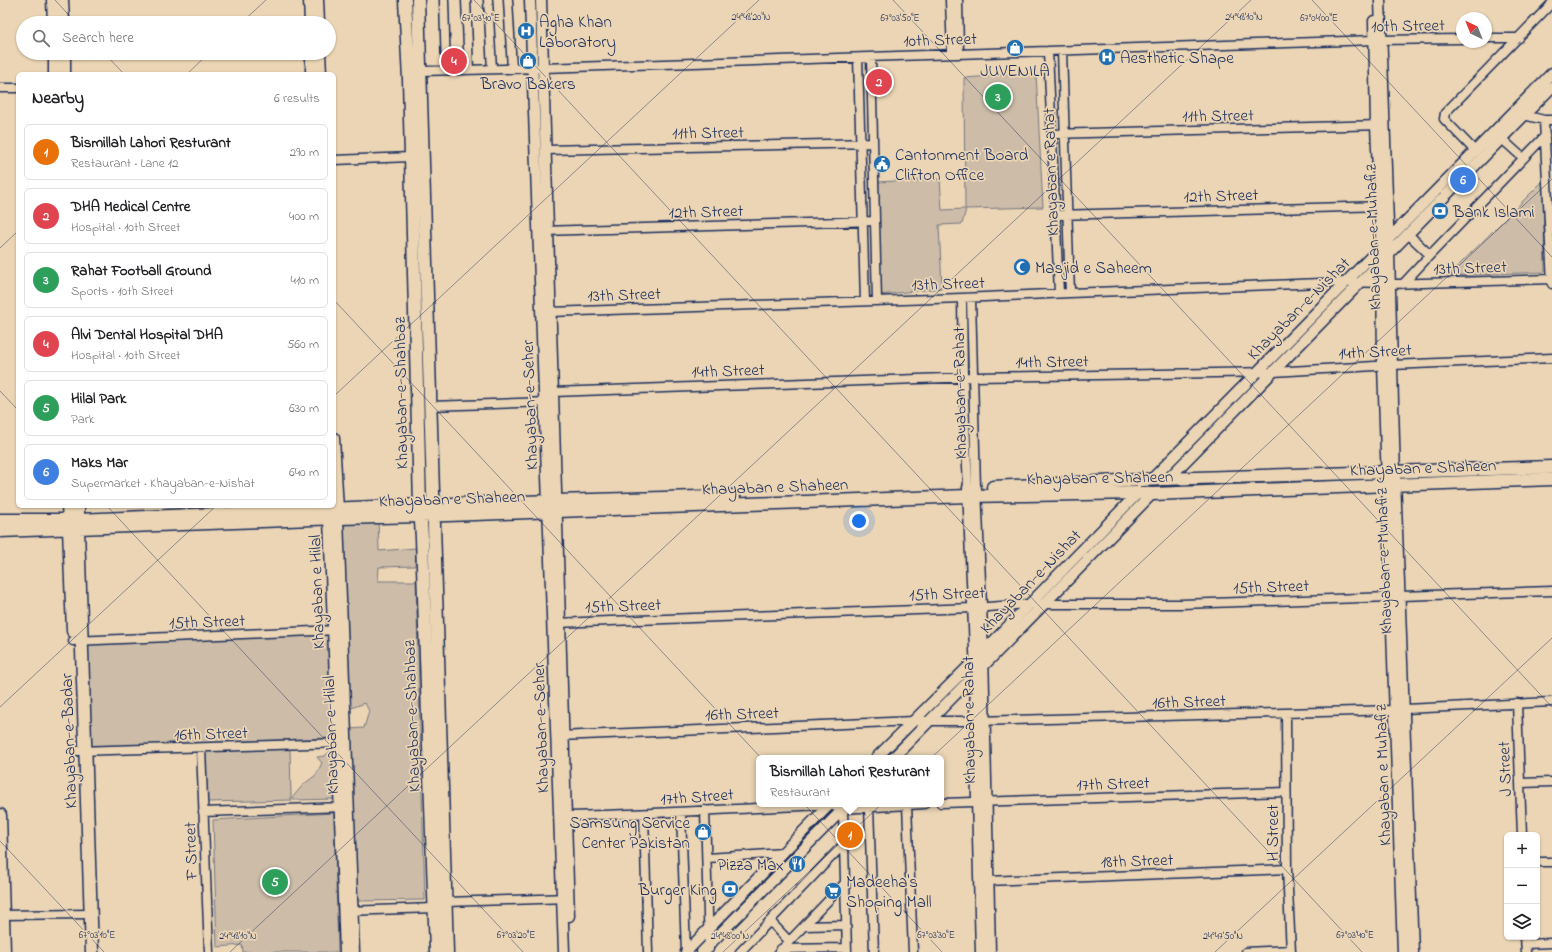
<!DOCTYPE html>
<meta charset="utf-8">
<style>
body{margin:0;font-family:"Indie Flower",sans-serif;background:#f6f6f6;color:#202124}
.controls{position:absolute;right:12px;bottom:12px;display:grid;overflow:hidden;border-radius:6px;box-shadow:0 1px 3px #0004}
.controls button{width:36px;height:36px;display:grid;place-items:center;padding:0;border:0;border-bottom:1px solid #e0e0e0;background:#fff;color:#202124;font:20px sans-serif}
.compass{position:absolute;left:1456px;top:12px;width:36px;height:36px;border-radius:50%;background:#fff;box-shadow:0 1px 3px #0004;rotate:317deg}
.you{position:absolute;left:859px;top:521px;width:14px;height:14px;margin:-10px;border:3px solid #fff;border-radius:50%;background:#1a73e8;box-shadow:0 0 0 6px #1a73e833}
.badge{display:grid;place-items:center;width:26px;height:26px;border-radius:50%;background:#1f6fb2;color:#fff;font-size:13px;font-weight:700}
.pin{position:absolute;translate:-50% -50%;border:2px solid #fff;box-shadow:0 1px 4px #0006}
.popup{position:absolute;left:756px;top:755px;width:188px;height:52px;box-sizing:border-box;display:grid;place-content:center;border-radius:6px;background:#fff;filter:drop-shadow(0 1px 3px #0005);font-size:13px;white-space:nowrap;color:#757577}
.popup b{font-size:15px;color:#202124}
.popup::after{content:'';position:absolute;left:50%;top:100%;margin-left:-8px;border:8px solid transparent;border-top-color:#fff}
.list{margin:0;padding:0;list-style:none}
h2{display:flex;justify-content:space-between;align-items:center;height:52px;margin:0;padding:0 16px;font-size:17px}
h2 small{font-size:13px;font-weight:400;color:#757577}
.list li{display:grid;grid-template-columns:26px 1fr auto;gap:12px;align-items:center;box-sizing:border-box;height:56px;margin:0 8px 8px;padding:0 8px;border:1px solid #e0e0e0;border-radius:6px}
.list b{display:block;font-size:15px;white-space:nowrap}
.list p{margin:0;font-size:13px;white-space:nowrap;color:#757577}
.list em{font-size:13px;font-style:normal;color:#757577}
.icon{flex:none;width:22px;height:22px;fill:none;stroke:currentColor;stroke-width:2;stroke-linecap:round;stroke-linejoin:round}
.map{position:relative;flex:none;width:1552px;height:952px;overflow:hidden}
.search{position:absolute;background:#fff;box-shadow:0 1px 3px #0004;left:16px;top:16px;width:320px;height:44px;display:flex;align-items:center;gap:10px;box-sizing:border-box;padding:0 14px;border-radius:22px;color:#757577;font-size:15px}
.panel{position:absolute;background:#fff;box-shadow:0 1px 3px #0004;left:16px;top:72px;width:320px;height:436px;border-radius:6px}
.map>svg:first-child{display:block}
</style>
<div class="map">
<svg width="1552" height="952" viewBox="0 0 1552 952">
<rect width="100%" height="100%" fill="#ebd5b4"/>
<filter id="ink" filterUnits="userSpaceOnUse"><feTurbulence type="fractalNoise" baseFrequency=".025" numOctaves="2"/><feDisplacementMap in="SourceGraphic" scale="8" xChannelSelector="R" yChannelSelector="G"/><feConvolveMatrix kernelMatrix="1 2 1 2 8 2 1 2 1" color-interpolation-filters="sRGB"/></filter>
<g filter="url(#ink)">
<path fill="#cdbda8" stroke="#747683" d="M1036,73L1043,207L966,209L962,224L939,225L942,288L879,295L877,182L940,179L942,210L965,209L964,78Z
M1543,181L1545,272L1448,276Z
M341,519H378L379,551L416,548L415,566L379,567L378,581H416L425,900L359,901L356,897L349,729L364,728L369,711L365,703L351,708L346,703Z
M331,633V738L89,747L84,644Z
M336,745V799L207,802L204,751L290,747L291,799L304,784L316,775L322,763L317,757L325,756Z
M334,813L338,952H243L242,945L217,947L213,820Z"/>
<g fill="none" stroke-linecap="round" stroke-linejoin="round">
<defs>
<path id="minor" d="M444,0L446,70
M466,0L469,70
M488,0L492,69
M508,0L512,69
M950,0L952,54
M958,0L959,53
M1486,38H1519
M1048,51L1059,293
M1062,51L1070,293
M858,58L865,301
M871,58L877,301
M420,71L543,68L1375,40L1462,39
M0,88H18
M1520,114L1544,120H1552
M1544,120L1552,284
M1052,134L1381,125
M1502,139L1523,158
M545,150L872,143
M1475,151L1444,119L1445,113L1552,3
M334,160L411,157
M1056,215L1385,206
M542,231L875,221
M1408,234L1430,255
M1389,284L1552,279
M1403,284L1430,255L1545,136
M962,298L963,377L968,488
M971,298L976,488
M550,312L962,298L1070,293L1346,282L1382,283
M553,392L974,377L1273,372L1392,365L1552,358
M430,406L549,402
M1401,596L1552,591
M555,623L973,608L1029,604H1181L1391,597
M73,641L338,630
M1517,703L1522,835
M1405,709L1552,702
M1286,713L1287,869L1291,952
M559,736L914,721H975L1396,710
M201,748L209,952
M77,751L343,743
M1520,783L1552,782
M941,803L1286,792
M907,805L913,952
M869,807L874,952
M843,809L847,952
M705,810L709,949
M203,812L344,807
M681,813L686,952
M644,814L648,952
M566,816C654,814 741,808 829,805L843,809L924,804
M707,858L783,853
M1537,862H1552
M988,881L1287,869
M446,902L568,898
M346,911L434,908
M0,915L91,914
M770,921L789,941
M805,926L846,925
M1525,937L1526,952
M1526,944L1552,943
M781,949L847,948
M740,952L843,845
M779,952L844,884
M1246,952L1291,950"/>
<path id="tertiary" d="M309,0L310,23
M318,0L319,23
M530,0L564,952
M541,0L569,916
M1380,0L1389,253L1395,478L1413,952
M1374,21L1376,126L1382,261L1383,365L1403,952
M311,53V74
M320,53L321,74
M334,438L338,509
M1151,480L1552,73
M1167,480L1552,87
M968,488L976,673L975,721L981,952
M976,488L983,652L990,952
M329,518L345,952
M338,518L354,952
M876,758L983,652L1138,493
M893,758L1152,494
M686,952L830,804
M702,952L848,804"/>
<path id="secondary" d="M53,0L54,23
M62,0L63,23
M405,0L409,79L420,505L422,538L436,952
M418,0L447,952
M55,53V74
M64,53V74
M993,487L1163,479L1552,467
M68,506L69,520
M78,506V520
M0,520H78L420,505L734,496
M69,529L73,631
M78,529L92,952
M0,531L338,518L421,516L968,496L1138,493L1152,494L1552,479
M0,815L4,952"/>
</defs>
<use href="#minor" stroke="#1b2f5e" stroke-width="11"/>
<use href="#tertiary" stroke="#1b2f5e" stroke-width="13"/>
<use href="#secondary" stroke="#1b2f5e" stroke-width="15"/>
<use href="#minor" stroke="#ebd5b4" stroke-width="8"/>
<use href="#tertiary" stroke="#ebd5b4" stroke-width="10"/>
<use href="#secondary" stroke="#ebd5b4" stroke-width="12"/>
</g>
</g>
<path fill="none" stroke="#1b2f5e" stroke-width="1" stroke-opacity="0.45" d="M55,0L76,23M474,0L1362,952M893,0L1552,707M1312,0L1552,257M241,23L266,0M104,53L124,74M187,74L209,53M0,248L18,231M334,300L942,952M0,391L18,410M334,396L759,0M107,506L523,952M0,707L216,506M0,841L104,952M230,952L1251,0M723,952L1552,179M1215,952L1552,638"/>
<defs>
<symbol id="hospital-disc" viewBox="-11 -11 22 22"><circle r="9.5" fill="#1f6fb2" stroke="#ebd5b4"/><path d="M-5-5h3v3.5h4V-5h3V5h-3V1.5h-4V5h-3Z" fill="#fff"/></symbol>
<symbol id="shop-disc" viewBox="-11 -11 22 22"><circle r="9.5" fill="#1f6fb2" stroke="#ebd5b4"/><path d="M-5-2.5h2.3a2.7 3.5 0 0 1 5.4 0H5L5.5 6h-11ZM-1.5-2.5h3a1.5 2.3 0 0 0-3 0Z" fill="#fff"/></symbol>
<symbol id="civic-disc" viewBox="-11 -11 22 22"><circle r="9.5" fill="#1f6fb2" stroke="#ebd5b4"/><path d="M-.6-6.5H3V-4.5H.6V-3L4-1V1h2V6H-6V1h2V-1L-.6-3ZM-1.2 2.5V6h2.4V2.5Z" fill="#fff"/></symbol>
<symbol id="bank-disc" viewBox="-11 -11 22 22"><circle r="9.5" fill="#1f6fb2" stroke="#ebd5b4"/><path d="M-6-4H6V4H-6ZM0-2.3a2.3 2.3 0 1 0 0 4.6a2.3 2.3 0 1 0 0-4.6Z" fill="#fff"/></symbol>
<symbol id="mosque-disc" viewBox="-11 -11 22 22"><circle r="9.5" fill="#1f6fb2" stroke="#ebd5b4"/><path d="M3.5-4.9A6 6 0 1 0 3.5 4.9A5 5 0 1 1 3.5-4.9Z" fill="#fff"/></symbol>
<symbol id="restaurant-disc" viewBox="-11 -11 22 22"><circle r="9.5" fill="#1f6fb2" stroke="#ebd5b4"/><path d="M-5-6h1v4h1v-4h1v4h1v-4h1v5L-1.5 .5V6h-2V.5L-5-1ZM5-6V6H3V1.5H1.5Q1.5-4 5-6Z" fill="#fff"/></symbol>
<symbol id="supermarket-disc" viewBox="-11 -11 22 22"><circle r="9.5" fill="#1f6fb2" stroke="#ebd5b4"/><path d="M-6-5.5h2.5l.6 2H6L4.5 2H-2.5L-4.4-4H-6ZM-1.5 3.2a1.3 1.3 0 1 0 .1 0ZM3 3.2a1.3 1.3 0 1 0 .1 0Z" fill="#fff"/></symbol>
</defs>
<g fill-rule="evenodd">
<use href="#hospital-disc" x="516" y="21" width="20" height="20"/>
<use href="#shop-disc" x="1005" y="38" width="20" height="20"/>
<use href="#hospital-disc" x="1097" y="47" width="20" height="20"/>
<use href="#shop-disc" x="518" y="51" width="20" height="20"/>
<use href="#civic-disc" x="872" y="154" width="20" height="20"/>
<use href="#bank-disc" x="1430" y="201" width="20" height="20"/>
<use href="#mosque-disc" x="1012" y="257" width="20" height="20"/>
<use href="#shop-disc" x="693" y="822" width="20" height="20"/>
<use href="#restaurant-disc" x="787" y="854" width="20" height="20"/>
<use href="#bank-disc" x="720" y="879" width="20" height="20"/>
<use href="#supermarket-disc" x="823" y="881" width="20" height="20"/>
</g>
<g text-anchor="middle" stroke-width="3.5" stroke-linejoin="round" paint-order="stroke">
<g font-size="17" fill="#1b2f5e" stroke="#ebd5b4" text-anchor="start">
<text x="539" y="27">Agha Khan<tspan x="539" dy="20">Laboratory</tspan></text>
<text x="1120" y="63">Aesthetic Shape</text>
<text x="1015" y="76" text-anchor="middle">JUVENILA</text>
<text x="528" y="89" text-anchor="middle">Bravo Bakers</text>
<text x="895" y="160">Cantonment Board<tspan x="895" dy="20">Clifton Office</tspan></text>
<text x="1453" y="217">Bank Islami</text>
<text x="1035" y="273">Masjid e Saheem</text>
<text x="690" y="828" text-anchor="end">Samsung Service<tspan x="690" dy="20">Center Pakistan</tspan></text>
<text x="784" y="870" text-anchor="end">Pizza Max</text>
<text x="846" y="887">Madeeha's<tspan x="846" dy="20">Shoping Mall</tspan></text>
<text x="717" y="895" text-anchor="end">Burger King</text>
</g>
<g font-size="17" fill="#1b2f5e" stroke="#ebd5b4">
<text transform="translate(1408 25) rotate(-1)" y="6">10th Street</text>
<text transform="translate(940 39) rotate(-2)" y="6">10th Street</text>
<text transform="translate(1218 115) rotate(-1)" y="6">11th Street</text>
<text transform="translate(708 132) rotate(-1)" y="6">11th Street</text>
<text transform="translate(1050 172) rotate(-92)" y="6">Khayaban e Rahat</text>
<text transform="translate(1221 195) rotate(-2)" y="6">12th Street</text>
<text transform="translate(706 211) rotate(-2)" y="6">12th Street</text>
<text transform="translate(1372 237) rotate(-92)" y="6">Khayaban-e-Muhafiz</text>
<text transform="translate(1470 267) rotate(-2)" y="6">13th Street</text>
<text transform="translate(948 283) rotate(-2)" y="6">13th Street</text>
<text transform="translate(624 294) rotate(-2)" y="6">13th Street</text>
<text transform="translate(1298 308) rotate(-45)" y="6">Khayaban-e-Nishat</text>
<text transform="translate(1375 351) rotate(-3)" y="6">14th Street</text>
<text transform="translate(1052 361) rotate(-1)" y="6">14th Street</text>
<text transform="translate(728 370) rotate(-2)" y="6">14th Street</text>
<text transform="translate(400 393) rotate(-91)" y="6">Khayaban-e-Shahbaz</text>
<text transform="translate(959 393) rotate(-91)" y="6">Khayaban-e-Rahat</text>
<text transform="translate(529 405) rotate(-92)" y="6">Khayaban-e-Seher</text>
<text transform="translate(1423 467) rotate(-2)" y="6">Khayaban e Shaheen</text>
<text transform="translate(1100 477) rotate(-1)" y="6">Khayaban e Shaheen</text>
<text transform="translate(775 486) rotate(-2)" y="6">Khayaban e Shaheen</text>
<text transform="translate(452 498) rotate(-2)" y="6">Khayaban e Shaheen</text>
<text transform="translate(1383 561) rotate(-92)" y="6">Khayaban-e-Muhafiz</text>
<text transform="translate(1030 581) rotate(-46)" y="6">Khayaban-e-Nishat</text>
<text transform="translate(1271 586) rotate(-2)" y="6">15th Street</text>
<text transform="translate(316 592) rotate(-92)" y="6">Khayaban e Hilal</text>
<text transform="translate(947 593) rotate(-2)" y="6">15th Street</text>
<text transform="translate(623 605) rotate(-2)" y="6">15th Street</text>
<text transform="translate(207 621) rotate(-2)" y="6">15th Street</text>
<text transform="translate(1189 701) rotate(-2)" y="6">16th Street</text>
<text transform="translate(742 713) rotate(-2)" y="6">16th Street</text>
<text transform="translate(411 716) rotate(-92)" y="6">Khayaban-e-Shahbaz</text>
<text transform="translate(968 720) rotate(-91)" y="6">Khayaban e Rahat</text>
<text transform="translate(540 728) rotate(-92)" y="6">Khayaban-e-Seher</text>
<text transform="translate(211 733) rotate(-2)" y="6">16th Street</text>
<text transform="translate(330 735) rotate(-92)" y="6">Khayaban-e-Hilal</text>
<text transform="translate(68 741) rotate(-92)" y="6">Khayaban-e-Badar</text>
<text transform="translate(1504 769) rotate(-92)" y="6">J Street</text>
<text transform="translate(1382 775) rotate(-92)" y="6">Khayaban e Muhafiz</text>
<text transform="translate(1113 783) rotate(-2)" y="6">17th Street</text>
<text transform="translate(697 796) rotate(-4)" y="6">17th Street</text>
<text transform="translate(1272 833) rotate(-90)" y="6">H Street</text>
<text transform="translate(190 851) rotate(-92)" y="6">F Street</text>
<text transform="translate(1137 860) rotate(-2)" y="6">18th Street</text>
</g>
</g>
<g font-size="10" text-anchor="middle" fill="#1b2f5e" stroke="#ebd5b4" stroke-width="3.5" stroke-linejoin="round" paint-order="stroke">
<text x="751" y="20">24°48'20"N</text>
<text x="1244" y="20">24°48'10"N</text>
<text x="481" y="21">67°03'40"E</text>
<text x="900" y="21">67°03'50"E</text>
<text x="1319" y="21">67°04'00"E</text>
<text x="97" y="938">67°03'10"E</text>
<text x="516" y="938">67°03'20"E</text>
<text x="936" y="938">67°03'30"E</text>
<text x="1355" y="938">67°03'40"E</text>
<text x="238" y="939">24°48'10"N</text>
<text x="730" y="939">24°48'00"N</text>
<text x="1223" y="939">24°47'50"N</text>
</g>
</svg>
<div class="controls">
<button>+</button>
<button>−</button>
<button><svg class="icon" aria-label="layers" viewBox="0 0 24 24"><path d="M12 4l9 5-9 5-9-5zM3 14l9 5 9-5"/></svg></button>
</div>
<svg class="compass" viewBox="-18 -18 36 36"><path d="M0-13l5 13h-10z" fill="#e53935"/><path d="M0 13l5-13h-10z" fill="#757577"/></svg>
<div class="you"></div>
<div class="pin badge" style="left:850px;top:835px;background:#e8710a">1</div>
<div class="popup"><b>Bismillah Lahori Resturant</b>Restaurant</div>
<div class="pin badge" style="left:879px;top:82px;background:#e0444e">2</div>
<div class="pin badge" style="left:998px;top:97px;background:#2e9e5b">3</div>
<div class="pin badge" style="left:454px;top:61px;background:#e0444e">4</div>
<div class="pin badge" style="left:275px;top:882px;background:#2e9e5b">5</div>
<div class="pin badge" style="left:1463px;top:180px;background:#3f7fe0">6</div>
<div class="search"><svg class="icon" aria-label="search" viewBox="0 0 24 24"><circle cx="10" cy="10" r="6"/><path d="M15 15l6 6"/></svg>Search here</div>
<section class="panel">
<h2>Nearby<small>6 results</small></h2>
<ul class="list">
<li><span class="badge" style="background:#e8710a">1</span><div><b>Bismillah Lahori Resturant</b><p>Restaurant · Lane 12</p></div><em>290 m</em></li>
<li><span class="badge" style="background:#e0444e">2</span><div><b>DHA Medical Centre</b><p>Hospital · 10th Street</p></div><em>400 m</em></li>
<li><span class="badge" style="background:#2e9e5b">3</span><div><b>Rahat Football Ground</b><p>Sports · 10th Street</p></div><em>410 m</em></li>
<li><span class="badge" style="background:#e0444e">4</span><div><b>Alvi Dental Hospital DHA</b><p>Hospital · 10th Street</p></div><em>560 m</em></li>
<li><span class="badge" style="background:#2e9e5b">5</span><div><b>Hilal Park</b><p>Park</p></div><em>630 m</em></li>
<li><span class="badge" style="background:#3f7fe0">6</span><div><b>Maks Mar</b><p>Supermarket · Khayaban-e-Nishat</p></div><em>640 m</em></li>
</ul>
</section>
</div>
